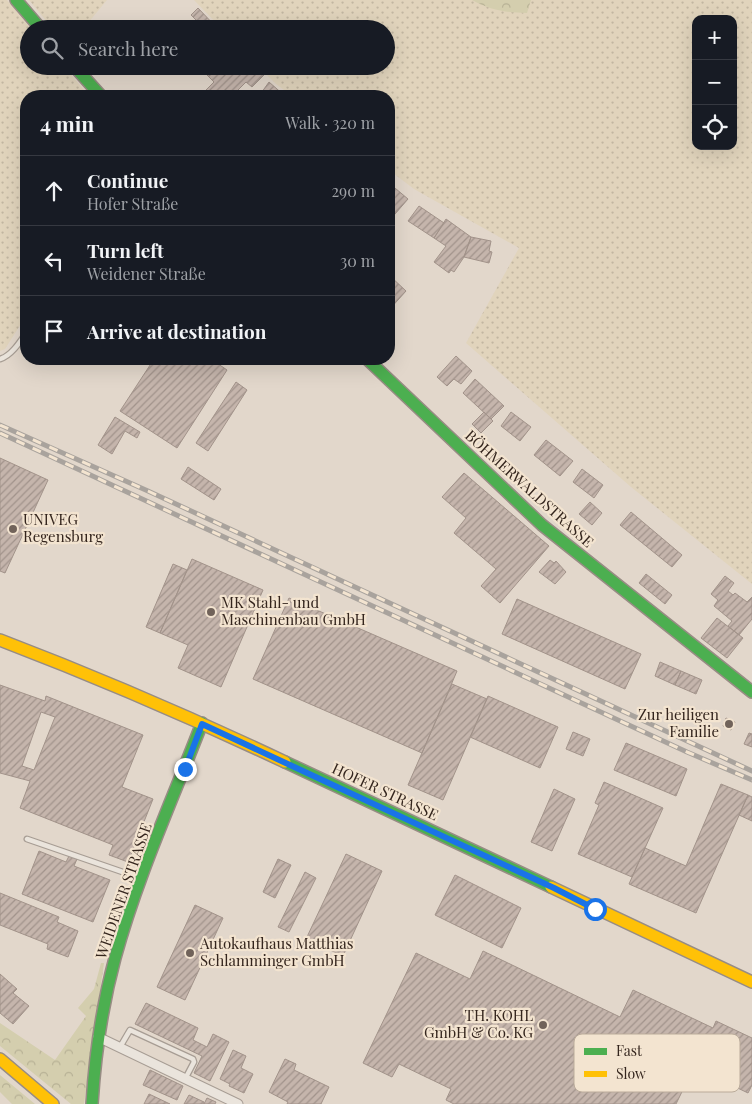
<!DOCTYPE html>
<meta charset="utf-8">
<style>
body{margin:0;font-family:"Playfair Display",serif;background:#20242c;color:#f1f3f6}
.controls{position:absolute;right:15px;top:15px;display:grid;overflow:hidden;border-radius:10px;box-shadow:0 5px 20px #0002}
.controls button{width:45px;height:45px;display:grid;place-items:center;padding:0;border:0;border-bottom:1px solid #363941;background:#171b24;color:#f1f3f6;font:25px sans-serif}
.stop{position:absolute;width:15px;height:15px;margin:-11px;border:4px solid #1a73e8;border-radius:50%;background:#fff}
.stop.end{background:#1a73e8;border-color:#fff;box-shadow:0 1px 5px #0008}
.list{margin:0;padding:0;list-style:none}
h2{display:flex;justify-content:space-between;align-items:center;height:65px;margin:0;padding:0 20px;font-size:21px}
h2 small{font-size:16px;font-weight:400;color:#9ea1a6}
.list li{display:grid;grid-template-columns:32px 1fr auto;gap:15px;align-items:center;box-sizing:border-box;height:70px;padding:0 20px;border-top:1px solid #363941}
.list b{display:block;font-size:19px;white-space:nowrap}
.list p{margin:0;font-size:16px;white-space:nowrap;color:#9ea1a6}
.list em{font-size:16px;font-style:normal;color:#9ea1a6}
.icon{flex:none;width:28px;height:28px;fill:none;stroke:currentColor;stroke-width:2;stroke-linecap:round;stroke-linejoin:round}
.map{position:relative;flex:none;width:752px;height:1104px;overflow:hidden}
.search{position:absolute;background:#171b24;box-shadow:0 5px 20px #0002;left:20px;top:20px;width:375px;height:55px;display:flex;align-items:center;gap:12px;box-sizing:border-box;padding:0 18px;border-radius:28px;color:#9ea1a6;font-size:19px}
.panel{position:absolute;background:#171b24;box-shadow:0 5px 20px #0002;left:20px;top:90px;width:375px;height:275px;border-radius:20px}
.map>svg:first-child{display:block}
</style>
<div class="map">
<svg width="752" height="1104" viewBox="0 0 752 1104">
<defs>
<pattern id="farmland-dots" width="8" height="8" patternUnits="userSpaceOnUse" patternTransform="scale(1.25)"><rect width="8" height="8" fill="#e1d4bc"/><path d="M2 2h.1M6 6h.1" fill="none" stroke="#c2b6a1" stroke-width="1.8" stroke-linecap="round"/></pattern>
<pattern id="forest-crowns" width="20" height="18" patternUnits="userSpaceOnUse" patternTransform="scale(1.25)"><rect width="20" height="18" fill="#d4ceae"/><path d="M2 6a3 3 0 1 1 6 0M12 15a3 3 0 1 1 6 0" fill="none" stroke="#b7b195"/></pattern>
<pattern id="building-hatch" width="6" height="6" patternUnits="userSpaceOnUse" patternTransform="scale(1.25)"><rect width="6" height="6" fill="#c5b5ac"/><path d="M-1 1l2-2M0 6l6-6M5 7l2-2" fill="none" stroke="#a1938b"/></pattern>
</defs>
<rect width="100%" height="100%" fill="#e2d7cb"/>
<path fill="url(#farmland-dots)" fill-rule="evenodd" d="M0,0H7L31,29H29V66H64L89,96H26V316L5,349L0,351Z
M29,0H107L83,29H53Z
M194,0H752V584L631,487L466,343L519,248L414,189L389,170V96H292L276,84L258,66H386V29H222ZM696,19H733V146H696Z"/>
<path fill="url(#forest-crowns)" d="M472,0H531L527,13C507,13 490,10 472,0Z
M101,963H104L84,1104H71L0,1046V1023L55,1060L86,1016L78,1008L94,989Z
M0,1075L35,1104H12L0,1092Z"/>
<path fill="url(#building-hatch)" stroke="#a2938a" fill-rule="evenodd" d="M198,8L218,29H205L191,15Z
M198,66H256L264,75L252,87L246,82L232,96H210L205,91L214,82Z
M269,82L285,96H259Z
M389,183L408,199L389,221Z
M419,206L444,223L434,238L408,221Z
M446,219L471,237L464,257L454,272L451,270L449,273L434,262L446,246L434,238Z
M471,237L491,241L489,251L492,252L489,263L464,257Z
M389,275L406,291L389,310Z
M456,356L472,371L461,384L454,379L447,386L437,377Z
M154,359H211L227,370L177,448L120,411Z
M475,379L504,406L491,419L463,393Z
M236,382L247,390L208,451L196,443Z
M484,412L493,421L481,433L472,424Z
M511,412L531,427L520,441L501,426Z
M115,417L140,432L137,438L125,431L112,454L98,445Z
M546,440L573,461L560,476L534,455Z
M0,458L48,480L5,573L0,571Z
M188,467L221,489L214,500L181,479Z
M582,469L603,485L594,498L573,482Z
M464,473L549,546L500,603L481,586L496,569L454,533L466,518L442,497Z
M590,502L602,513L592,525L579,514Z
M631,512L682,555L672,567L620,525Z
M192,559L263,590L221,687L178,668L188,645L160,633Z
M550,560L554,563L556,561L566,572L555,584L539,572Z
M173,564L187,570L160,633L146,627Z
M646,574L672,595L665,604L639,583Z
M725,576L734,583L728,591L733,595L735,593L747,602L752,597V619L739,635L728,626L732,621L714,606L718,600L711,594Z
M289,598L457,671L422,753L253,679Z
M517,599L641,654L625,689L502,634Z
M717,618L743,638L727,658L701,638Z
M660,662L681,671L675,685L655,676Z
M681,671L702,680L696,694L675,685Z
M452,684L487,699L443,800L408,785Z
M0,685L45,701L46,696L143,735L122,787L153,799L128,862L109,855L113,845L20,808L30,781L0,773ZM41,712L55,717L34,770L22,766Z
M488,696L558,727L540,768L470,737Z
M726,718L735,722L731,730L723,726Z
M573,732L590,739L583,756L566,749Z
M749,733L752,734V747L744,744Z
M626,743L687,769L676,796L614,770Z
M604,782L663,808L632,877L578,854L599,805L595,803Z
M721,784L748,795L696,913L629,884L645,848L686,866Z
M554,789L575,799L552,851L531,842Z
M748,795L752,797V821L739,815Z
M39,851L66,862L69,856L77,859L74,866L110,880L93,922L22,894Z
M346,854L382,871L343,956L306,939Z
M278,859L291,865L275,898L263,892Z
M305,872L316,878L289,932L278,927Z
M455,875L521,908L502,948L435,915Z
M0,893L59,917L57,922L78,931L68,957L47,949L48,944L0,925Z
M195,905L223,918L185,1000L157,987Z
M483,951L620,1017L633,990L713,1028L716,1021L752,1038V1085L748,1093L694,1067L676,1104H454L446,1100L451,1089L399,1064L392,1077L363,1063L416,953L470,979Z
M0,974L17,989L13,993L29,1006L13,1024L0,1013Z
M146,1003L198,1028L193,1040L207,1047L213,1034L229,1042L210,1081L194,1073L202,1056L135,1024Z
M233,1050L246,1056L241,1068L253,1074L244,1093L229,1086L230,1084L220,1079Z
M285,1059L296,1064L294,1070L329,1087L321,1104H287L288,1102L269,1092Z
M150,1070L183,1086L177,1100L143,1085Z
M149,1094L170,1104H144Z
M189,1095L204,1102V1104H184Z
M207,1098L216,1102L215,1104H204Z"/>
<g fill="none" stroke-linecap="round" stroke-linejoin="round">
<defs>
<path id="lane" d="M0,359C11,356 20,342 26,333
M27,839L140,878
M120,1047L130,1030L193,1059L194,1062L185,1079"/>
<path id="street" d="M98,1037L238,1104"/>
<path id="fast" d="M16,0L41,29
M74,66L101,96
M367,359L542,525L752,692
M285,762L551,887
M92,1104C95,1055 102,1006 115,958C137,877 172,801 202,723"/>
<path id="slow" d="M0,640C97,677 192,718 285,762
M551,887L752,982
M0,1059L53,1104"/>
</defs>
<use href="#lane" stroke="#a79d94" stroke-width="7"/>
<use href="#street" stroke="#a79d94" stroke-width="11"/>
<use href="#fast" stroke="#978c84" stroke-width="14"/>
<use href="#slow" stroke="#978c84" stroke-width="14"/>
<use href="#lane" stroke="#eae4dc" stroke-width="4.5"/>
<use href="#street" stroke="#eae4dc" stroke-width="9"/>
<use href="#fast" stroke="#4caf50" stroke-width="11"/>
<use href="#slow" stroke="#ffc107" stroke-width="11"/>
<defs>
<path id="rail" d="M0,425L148,491L752,771
M0,433L687,752L752,780"/>
</defs>
<use href="#rail" stroke="#a9a39d" stroke-width="5"/>
<use href="#rail" stroke="#f3e4d0" stroke-width="3" stroke-dasharray="9" stroke-linecap="butt"/>
</g>
<g fill="none" stroke-linecap="round" stroke-linejoin="round">
<path stroke="#1a73e8" stroke-width="6" d="M185,769L202,724L554,888L595,909"/>
</g>
<g fill="#71635a" stroke="#f3e4d0" stroke-width="2">
<circle cx="13" cy="529" r="5"/>
<circle cx="211" cy="612" r="5"/>
<circle cx="729" cy="724" r="5"/>
<circle cx="190" cy="953" r="5"/>
<circle cx="543" cy="1025" r="5"/>
</g>
<g text-anchor="middle" stroke-width="4.5" stroke-linejoin="round" paint-order="stroke">
<g font-size="15" fill="#34251d" stroke="#f3e4d0">
<text transform="translate(529 489) rotate(42)" y="5">BÖHMERWALDSTRASSE</text>
<text transform="translate(385 792) rotate(25)" y="5">HOFER STRASSE</text>
<text transform="translate(124 891) rotate(-71)" y="5">WEIDENER STRASSE</text>
</g>
<g font-size="15" fill="#34251d" stroke="#f3e4d0" text-anchor="start">
<text x="23" y="525">UNIVEG<tspan x="23" dy="17">Regensburg</tspan></text>
<text x="221" y="608">MK Stahl- und<tspan x="221" dy="17">Maschinenbau GmbH</tspan></text>
<text x="719" y="720" text-anchor="end">Zur heiligen<tspan x="719" dy="17">Familie</tspan></text>
<text x="200" y="949">Autokaufhaus Matthias<tspan x="200" dy="17">Schlamminger GmbH</tspan></text>
<text x="533" y="1021" text-anchor="end">TH. KOHL<tspan x="533" dy="17">GmbH &amp; Co. KG</tspan></text>
</g>
</g>
<rect x="574" y="1034" width="166" height="58" rx="8" fill="#f3e4d0" stroke="#baab9a" stroke-width="1"/>
<rect x="584" y="1048" width="23" height="7" fill="#4caf50"/>
<rect x="584" y="1071" width="23" height="6" fill="#ffc107"/>
<g font-size="14" fill="#34251d">
<text x="616" y="1056">Fast</text>
<text x="616" y="1079">Slow</text>
</g>
</svg>
<div class="controls">
<button>+</button>
<button>−</button>
<button><svg class="icon" aria-label="locate" viewBox="0 0 24 24"><circle cx="12" cy="12" r="6"/><path d="M12 2v4M12 18v4M2 12h4M18 12h4"/></svg></button>
</div>
<div class="stop" style="left:595px;top:909px"></div>
<div class="stop end" style="left:185px;top:769px"></div>
<div class="search"><svg class="icon" aria-label="search" viewBox="0 0 24 24"><circle cx="10" cy="10" r="6"/><path d="M15 15l6 6"/></svg>Search here</div>
<section class="panel">
<h2>4 min<small>Walk · 320 m</small></h2>
<ul class="list">
<li><svg class="icon" aria-label="ahead" viewBox="0 0 24 24"><path d="M12 20V5M6 11l6-6 6 6"/></svg><div><b>Continue</b><p>Hofer Straße</p></div><em>290 m</em></li>
<li><svg class="icon" aria-label="left" viewBox="0 0 24 24"><path d="M17 20v-9H6M10 6l-5 5 5 5"/></svg><div><b>Turn left</b><p>Weidener Straße</p></div><em>30 m</em></li>
<li><svg class="icon" aria-label="arrive" viewBox="0 0 24 24"><path d="M6 21V4h12l-3 4 3 4H6"/></svg><div><b>Arrive at destination</b></div></li>
</ul>
</section>
</div>
